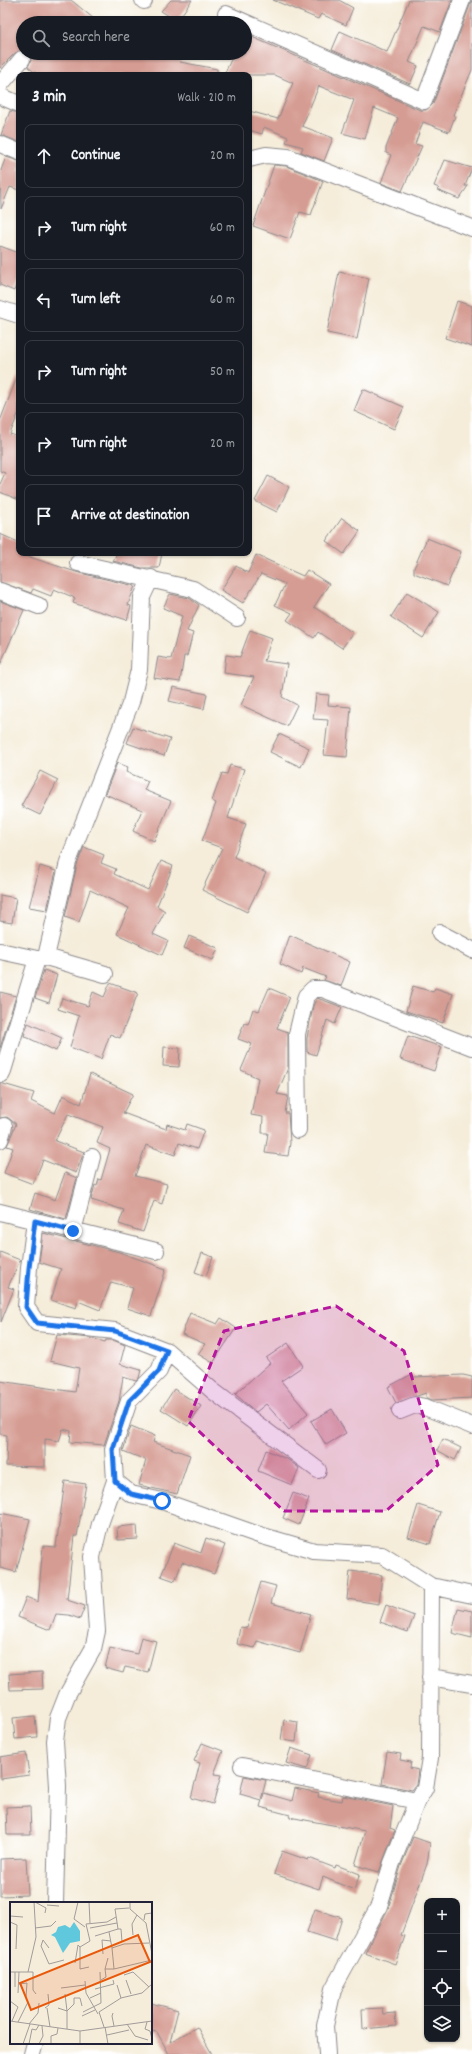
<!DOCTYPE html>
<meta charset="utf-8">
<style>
body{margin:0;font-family:Dekko,sans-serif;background:#242831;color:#f1f3f6}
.controls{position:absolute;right:12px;bottom:12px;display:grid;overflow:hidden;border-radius:8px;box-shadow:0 1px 3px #0004}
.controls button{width:36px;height:36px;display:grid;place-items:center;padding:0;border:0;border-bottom:1px solid #363941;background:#171b24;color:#f1f3f6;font:20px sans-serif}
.stop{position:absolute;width:12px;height:12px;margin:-9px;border:3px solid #1a73e8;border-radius:50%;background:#fff}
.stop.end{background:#1a73e8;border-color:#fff;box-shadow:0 1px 4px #0008}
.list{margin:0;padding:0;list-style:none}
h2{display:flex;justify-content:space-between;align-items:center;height:52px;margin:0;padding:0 16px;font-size:17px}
h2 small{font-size:13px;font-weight:400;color:#9ea1a6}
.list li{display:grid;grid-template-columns:26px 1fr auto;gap:12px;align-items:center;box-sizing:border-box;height:64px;margin:0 8px 8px;padding:0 8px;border:1px solid #363941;border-radius:8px}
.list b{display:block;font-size:15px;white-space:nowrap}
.list em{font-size:13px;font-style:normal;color:#9ea1a6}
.icon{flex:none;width:22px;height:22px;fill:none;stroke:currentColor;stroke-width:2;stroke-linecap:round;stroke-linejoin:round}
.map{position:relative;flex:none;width:472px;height:2054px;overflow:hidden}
.search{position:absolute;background:#171b24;box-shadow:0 1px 3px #0004;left:16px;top:16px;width:236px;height:44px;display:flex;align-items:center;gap:10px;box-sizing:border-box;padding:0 14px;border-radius:22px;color:#9ea1a6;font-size:15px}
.panel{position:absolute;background:#171b24;box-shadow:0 1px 3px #0004;left:16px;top:72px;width:236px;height:484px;border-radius:8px}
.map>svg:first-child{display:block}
</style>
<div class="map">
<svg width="472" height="2054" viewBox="0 0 472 2054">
<rect width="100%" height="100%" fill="#fff"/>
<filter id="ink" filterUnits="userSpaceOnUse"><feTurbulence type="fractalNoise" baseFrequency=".025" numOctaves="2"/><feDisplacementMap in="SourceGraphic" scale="8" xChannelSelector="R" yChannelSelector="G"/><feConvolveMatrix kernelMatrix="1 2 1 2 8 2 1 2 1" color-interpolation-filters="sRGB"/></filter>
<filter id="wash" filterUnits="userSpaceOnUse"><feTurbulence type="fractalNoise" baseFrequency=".012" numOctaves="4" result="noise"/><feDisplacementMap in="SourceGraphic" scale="16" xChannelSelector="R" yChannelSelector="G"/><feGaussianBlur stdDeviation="0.9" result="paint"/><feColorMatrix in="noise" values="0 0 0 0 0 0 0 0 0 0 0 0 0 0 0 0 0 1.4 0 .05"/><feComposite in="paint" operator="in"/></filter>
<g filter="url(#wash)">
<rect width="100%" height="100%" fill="#f5edda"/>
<g id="blocks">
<path fill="#d59c93" d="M0,0H71L99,23H23V50L15,53L0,68Z
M171,0H192L177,21L161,11Z
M273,0H339L353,8L346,25L321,14L318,19Z
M409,0H452L440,32L424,26L409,62L418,66L410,84L332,50L340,31L387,52Z
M472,0V70L453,115L455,116L449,132L423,122L415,144L422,146L402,191L381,183L391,155L386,153V148L398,118L374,108L365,139L342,133L354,100L319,86L302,126L333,138L324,161L301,152L303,147L286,142L288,137L264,127L262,134L249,130V111L278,119L293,83L275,75H224L234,53H245V34L420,110H426L433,104Z
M29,53H177L180,62L217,69V75H38L28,67L31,60Z
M10,111L19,113V142L1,135Z
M6,157L19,161V190L10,187L1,209L0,173Z
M445,160L472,168L465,186H468L459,199L437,190L439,188L434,186Z
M274,165L286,166L323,181L311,215L300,212L290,239L253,226Z
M0,246L19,253V277L14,291L0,285Z
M339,272L369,278L357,339L327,333Z
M457,301L472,306V347L445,338Z
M18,375L19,412L10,434L19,437V500L0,492V484L5,473L0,471V421Z
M363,389L404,407L394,429L354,411Z
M268,476L289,487L277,512L255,501Z
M342,518L360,531L344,554L326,541Z
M0,534L18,542L17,553L76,572L135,586L128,605L131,606L127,620L73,603L75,598L54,589L51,596L33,589L31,593L0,582Z
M427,538L461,552L447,586L414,573V568Z
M117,553H162L159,568H142L113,561Z
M256,555L303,576L307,570L329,584L314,607L353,633L342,648L318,632L314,638L287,620L292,613L275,605L285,584L261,574L243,603L221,590L236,566L248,573Z
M407,592L439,612L423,638L391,617Z
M170,594L189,598L199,605L187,631L193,633L187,656H184L180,682L154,678L158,657L171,659L182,616L163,608Z
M0,601L24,610L0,665Z
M250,630L272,638L264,661L287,664L282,697L297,705L287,726L241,705L254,677L224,673L226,655L240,657Z
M173,687L207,694L204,709L169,701Z
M316,694L329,695L328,705L351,707L347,757L324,755L328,720L313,719Z
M133,727L170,739L164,756L127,743Z
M279,734L309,748L301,767L270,752Z
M117,763L128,767L126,772L148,781L144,790L171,801L154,841L133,831L142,810L105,794Z
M230,765L244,769L228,818L246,824L234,857L266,873L247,912L202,890L222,848L202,841L216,803L212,801L222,773L227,774Z
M40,771L58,780L40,815L21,806Z
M84,847L104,855L101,863L116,869L114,874L148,890L161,861L173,866L157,906L165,911L153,934L168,941L162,955L117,934L129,908L90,890L79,922L65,917L77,865Z
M40,866L56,871L47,910L29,907Z
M0,895L16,898L12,923L0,921Z
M290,935L350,962L341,986L324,980L326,977L303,968L301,974L280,964Z
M189,936L218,948L213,960L184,948Z
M44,970L57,975L49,1003L35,998Z
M110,983L138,993L120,1038L110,1034L101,1059L70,1047L79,1016L58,1009L62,998L88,1006L93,992L104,997Z
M413,986L433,992L435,988L453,994L443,1023L406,1011Z
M269,988L290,997L277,1028L288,1032V1068L277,1094L288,1096L285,1113H288L290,1143L288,1156L265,1153L268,1133H262L263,1117L251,1115L258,1078L241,1070L252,1044L238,1039L244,1023L248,1024L253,1009L259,1011Z
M0,992L16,996L0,1048Z
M317,998L342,1007L335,1024L327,1020L316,1055L307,1052V1038L313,1006Z
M28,1023L62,1038L56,1051L24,1036Z
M408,1036L442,1047L434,1071L400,1059Z
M164,1047L180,1048L179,1067L163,1066Z
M90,1074L133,1094L123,1113L166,1129L167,1124L185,1130L187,1124L204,1130L197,1149L179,1143L175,1155L146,1145L135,1176L167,1184L162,1204L154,1201L143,1232L119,1224L124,1210L91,1200L95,1185L97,1186L99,1179L101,1180L110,1149L97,1143L103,1127L68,1114L55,1141L84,1152L76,1173L43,1160L33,1184L4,1173L13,1148L7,1146L16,1124L7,1117L0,1118V1083L34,1093L31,1101L55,1113L63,1095L81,1104Z
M65,1173L77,1178L66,1219L30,1209L35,1193L55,1200Z
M43,1233L119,1252L166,1269L151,1316L127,1308L133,1288L111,1282L100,1310L78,1301L76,1308L51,1300L61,1269L39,1262Z
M0,1252L20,1260L8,1287L14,1289L1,1322Z
M202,1253L213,1257L206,1276L195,1272Z
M190,1313L217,1324L221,1318L236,1328L213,1363L198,1354L205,1344L182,1334Z
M57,1335L91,1338L105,1342L106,1340H113L125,1345L120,1364L141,1370L139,1378L136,1381L123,1377L119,1401L104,1445L70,1442L71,1431L63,1429L59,1441L45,1439V1467L6,1466L7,1435L0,1434V1381L75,1392L79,1368L50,1361Z
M288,1343L303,1366L281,1381L308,1413L289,1430L266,1404L256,1412L235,1394L270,1363L266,1358Z
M412,1374L414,1377L463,1375L472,1377V1398L432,1400L426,1397V1393L396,1403L388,1387Z
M174,1389L201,1406L188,1426L161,1409Z
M332,1409L346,1433L326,1445L311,1421Z
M131,1426L155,1436L153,1442L190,1455L177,1494L139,1485L146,1460L123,1451Z
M443,1439L461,1448L455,1460L437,1450Z
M266,1450L287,1459L299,1468L292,1485L258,1471Z
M65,1481L86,1484L77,1536H74L67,1600L85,1606L80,1619L69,1615L56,1614L50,1630L18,1617L26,1597L38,1602L43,1546L56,1547Z
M293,1493L309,1499L299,1525L283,1518Z
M418,1505L440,1512L430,1544L408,1537Z
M0,1513L30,1519L16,1572L0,1568Z
M137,1525L138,1539L118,1540L117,1527Z
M206,1538L225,1545L214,1574L182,1562L175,1581L161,1576L174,1543L201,1553Z
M350,1571L382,1575L379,1604L347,1599Z
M261,1582L276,1586L271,1603L311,1614L300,1653L257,1641L255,1648L237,1644L240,1627L247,1628Z
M386,1605L414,1616L408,1632L380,1622Z
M458,1608L472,1611V1638L452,1633Z
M141,1637L156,1641L148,1672L125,1667L123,1673L105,1668L110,1648L137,1654Z
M42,1672L43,1689L10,1690L9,1674Z
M35,1716L37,1737L15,1739L13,1718Z
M284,1720L298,1722L296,1742L281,1740Z
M202,1743L223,1751L214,1774L221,1775L213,1804L191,1798L200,1763L194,1761Z
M291,1748L312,1755L307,1769L286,1763Z
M387,1752L401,1754L400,1760L411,1762L410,1768L418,1770L416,1785L412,1790L382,1784Z
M26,1753L29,1775L1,1779L0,1757Z
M244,1776L266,1780L261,1800L240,1794Z
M295,1788L319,1793L318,1797L342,1801L343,1796L393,1806L390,1828L395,1830L379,1872L355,1865L365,1831L289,1817L290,1815L260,1807L264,1793L292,1801Z
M30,1806L31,1835H7L6,1807Z
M413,1837L430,1843L427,1864L401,1935L405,1936L395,1964L365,1953L388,1909L401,1866Z
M282,1851L308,1860L309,1858L335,1868L336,1865L360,1874L354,1890L323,1877L319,1889L274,1874Z
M26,1858L28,1895L0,1896V1859Z
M315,1909L342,1918L335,1941L307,1932Z
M151,2003L178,2010L170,2042L197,2027L212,2054H169L157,2032L151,2031Z
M382,2008L383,2014L395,2013L396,2026L363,2029L362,2009Z"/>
</g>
</g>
<g filter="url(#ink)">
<use href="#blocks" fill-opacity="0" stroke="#8c888a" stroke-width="1"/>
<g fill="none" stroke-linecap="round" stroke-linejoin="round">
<defs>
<path id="minor" d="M143,0L144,1
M226,14L424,101L462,0
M0,85L22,59
M0,96L19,104
M0,144L19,152
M249,159L266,155L288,157L472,228
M0,309L19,315
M78,563L193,589L237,618
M0,591L39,606
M440,933L472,950
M0,951L37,959L46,957L105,974
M46,957L68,862L131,702L139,670L142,597L151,578
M2,1074L37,959
M298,1130L297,1034L306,996L313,989H323L472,1047
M0,1140L4,1126
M0,1212L156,1251
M35,1221L29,1268L26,1307L37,1323L115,1331L167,1351L213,1391L318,1470
M73,1231L92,1157
M167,1351L159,1371L129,1401L113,1449L115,1481L131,1494L162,1501L256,1534L314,1551L382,1555L431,1586L430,1758L425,1788L417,1801L392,1863L379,1906L333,1989L325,2026L327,2054
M400,1411L415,1405L425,1407L472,1426
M431,1586L472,1595
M430,1677L472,1684
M242,1766L417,1801
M55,1903L58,1786L55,1741L58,1718L67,1695L93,1649L97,1631L92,1557L100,1524L115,1481
M32,2054L35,2043"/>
</defs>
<use href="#minor" stroke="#8c888a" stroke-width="18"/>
<use href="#minor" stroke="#fff" stroke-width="16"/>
</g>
</g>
<g fill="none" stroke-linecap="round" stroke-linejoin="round" filter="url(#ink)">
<path stroke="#1a73e8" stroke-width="5" d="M73,1231L35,1221L29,1268L26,1307L37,1323L115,1331L167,1350L159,1371L129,1401L113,1449L115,1481L131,1494L162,1501"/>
</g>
<path fill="#b5179e" fill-opacity="0.2" stroke="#b5179e" stroke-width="3" stroke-dasharray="8 5" stroke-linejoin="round" d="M336,1306L404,1351L438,1465L386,1511H284L188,1421L224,1331Z"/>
<g transform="translate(10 1902)">
<rect width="142" height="142" fill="#f5edda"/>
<path d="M64,20L70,29V39L60,41L53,51L45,35L41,33L46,30L48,25L55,23L60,26Z" fill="#60c8dc"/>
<path fill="none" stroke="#a19c9a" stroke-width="1" d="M25,0L36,6L35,11M68,0L64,17L75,25M79,0L80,21M120,0V7L136,21L142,52M37,3L49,4M0,14L13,15M134,18L135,12L142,11M0,20L7,23L6,47M25,26L41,24L46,19M80,26L107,21M108,27H111L112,40M99,30L102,46M123,33L122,22L127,13M85,34L108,27L105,7L119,6M39,46L33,38L31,44L39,62L54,58M93,52L92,38L101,39M65,61L68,43L70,45M79,65L70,67V45L80,39L76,22L97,20L106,15M95,67H104L102,46L114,42L139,41M104,67L142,58M0,70H18L26,35L24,0M18,70H23V88L26,92M0,73V87M114,73L123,70L139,85M91,78L96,75L95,67L98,56M116,78L121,92M75,79L76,91L88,112M9,82L17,81L16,95M107,83L111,96M5,85V70M51,86L75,83M85,87L104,82L103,78M8,91L9,70M55,92L57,109M80,96L91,91M0,99L8,105L2,119M35,106L39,103L38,92M37,106L40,125M48,106L57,109V127M57,109L64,102V96H70L72,104M73,110L91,101L90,70M103,111L102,114L104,124M72,114L85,108M0,119L70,129L142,119M8,120L18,100M137,120L135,127L140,129L142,137M19,122L28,111L29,101M117,122L125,134L138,138M94,125L89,110L111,96L132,91L142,82M95,125L98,142M70,129V142M97,133L119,128M13,142L20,122M19,142L22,127L26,128L29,123M29,142L33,134L32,124M41,142V134L47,132L48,126"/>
<path fill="#e8590c" fill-opacity="0.15" stroke="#e8590c" stroke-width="2" d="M128,33L140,60L21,108L10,81Z"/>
<rect width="142" height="142" fill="none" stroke="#22223b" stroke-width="2"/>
</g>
</svg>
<div class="controls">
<button>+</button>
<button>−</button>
<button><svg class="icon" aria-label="locate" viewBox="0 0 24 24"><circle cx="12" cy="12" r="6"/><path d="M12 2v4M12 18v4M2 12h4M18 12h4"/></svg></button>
<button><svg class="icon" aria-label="layers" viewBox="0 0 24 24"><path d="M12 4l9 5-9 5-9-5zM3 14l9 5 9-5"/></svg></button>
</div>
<div class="stop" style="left:162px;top:1501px"></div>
<div class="stop end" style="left:73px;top:1231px"></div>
<div class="search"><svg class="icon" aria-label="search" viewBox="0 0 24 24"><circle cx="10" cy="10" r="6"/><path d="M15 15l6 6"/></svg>Search here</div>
<section class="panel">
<h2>3 min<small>Walk · 210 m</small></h2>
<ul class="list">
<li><svg class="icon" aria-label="ahead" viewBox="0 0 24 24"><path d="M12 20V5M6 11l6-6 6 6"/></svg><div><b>Continue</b></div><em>20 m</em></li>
<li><svg class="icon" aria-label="right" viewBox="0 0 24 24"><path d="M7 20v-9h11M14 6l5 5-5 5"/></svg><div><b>Turn right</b></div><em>60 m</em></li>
<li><svg class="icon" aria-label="left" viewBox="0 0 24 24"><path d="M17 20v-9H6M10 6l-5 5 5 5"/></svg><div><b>Turn left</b></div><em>60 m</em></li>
<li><svg class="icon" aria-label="right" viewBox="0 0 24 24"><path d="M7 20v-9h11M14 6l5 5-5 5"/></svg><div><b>Turn right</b></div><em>50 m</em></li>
<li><svg class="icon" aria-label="right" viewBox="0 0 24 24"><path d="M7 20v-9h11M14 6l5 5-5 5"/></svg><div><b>Turn right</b></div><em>20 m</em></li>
<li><svg class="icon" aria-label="arrive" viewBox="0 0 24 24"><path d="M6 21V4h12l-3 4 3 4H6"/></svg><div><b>Arrive at destination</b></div></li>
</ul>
</section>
</div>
